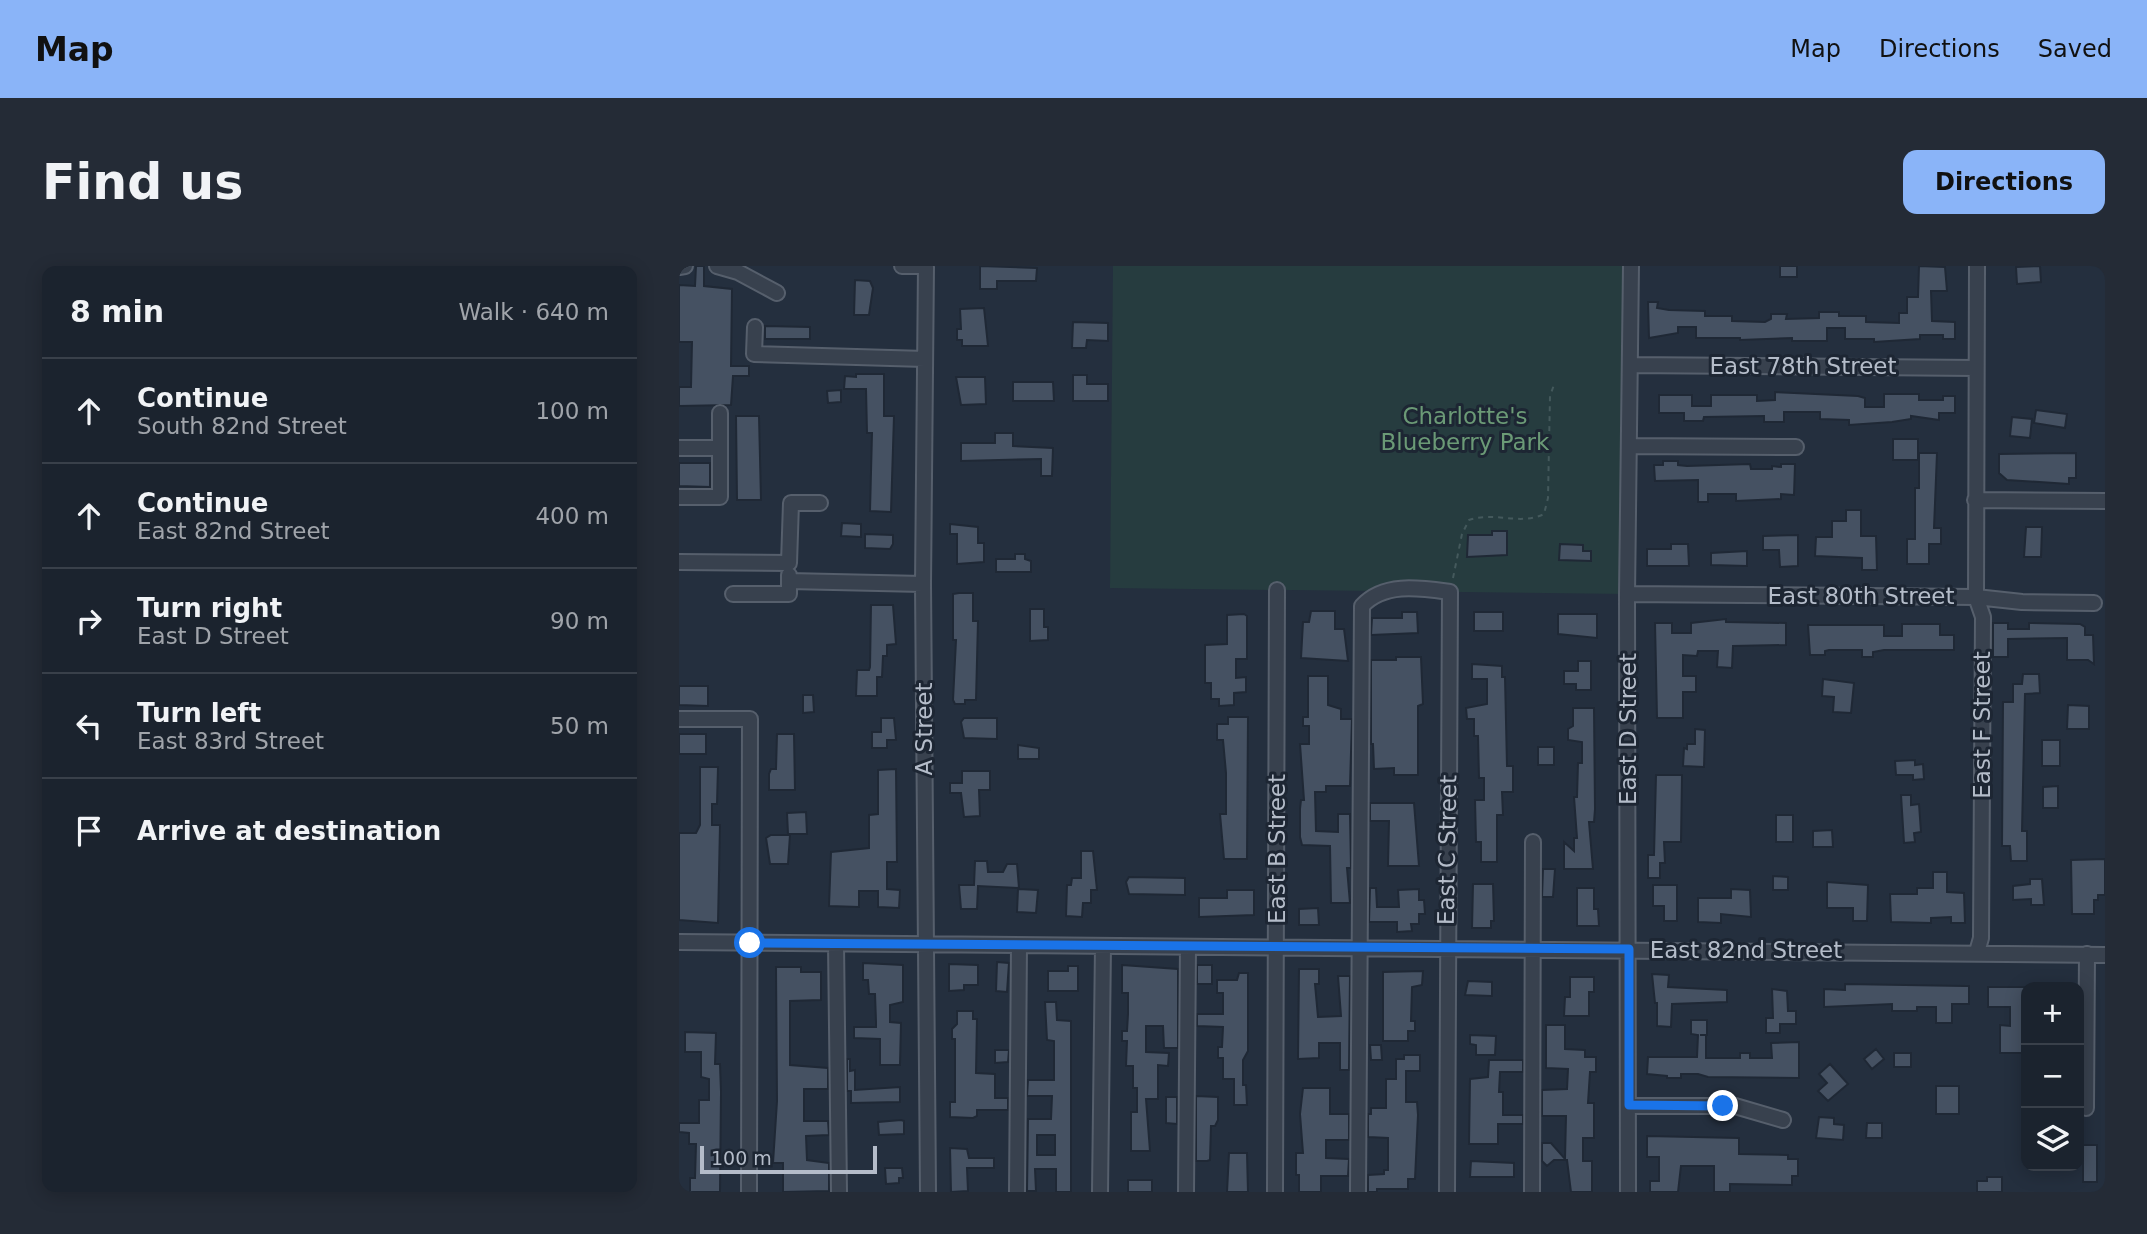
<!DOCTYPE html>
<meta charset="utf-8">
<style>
body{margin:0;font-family:"DejaVu Sans",sans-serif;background:#242b36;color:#f1f3f6}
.controls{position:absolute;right:21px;bottom:21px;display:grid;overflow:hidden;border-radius:14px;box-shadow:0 4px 18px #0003}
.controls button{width:63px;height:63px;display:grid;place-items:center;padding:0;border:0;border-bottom:2px solid #39404a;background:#1b232e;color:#f1f3f6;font:35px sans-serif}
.scale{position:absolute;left:21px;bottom:18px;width:177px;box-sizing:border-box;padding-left:7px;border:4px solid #b4bcc9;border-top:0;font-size:19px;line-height:24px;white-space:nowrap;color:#b4bcc9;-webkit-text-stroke:5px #1d2633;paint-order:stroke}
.stop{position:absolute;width:21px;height:21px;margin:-16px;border:5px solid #1a73e8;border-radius:50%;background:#fff}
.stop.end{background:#1a73e8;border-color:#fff;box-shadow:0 2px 7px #0008}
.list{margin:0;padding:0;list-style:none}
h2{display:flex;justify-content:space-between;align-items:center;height:91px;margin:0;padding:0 28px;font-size:30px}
h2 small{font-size:23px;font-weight:400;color:#a0a4aa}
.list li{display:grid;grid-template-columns:46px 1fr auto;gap:21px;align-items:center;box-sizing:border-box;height:105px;padding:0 28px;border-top:2px solid #39404a}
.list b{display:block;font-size:26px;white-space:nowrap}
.list p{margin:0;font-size:23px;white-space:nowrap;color:#a0a4aa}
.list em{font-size:23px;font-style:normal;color:#a0a4aa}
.icon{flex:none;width:38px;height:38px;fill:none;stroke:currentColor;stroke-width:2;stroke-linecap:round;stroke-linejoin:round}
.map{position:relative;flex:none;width:1426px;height:926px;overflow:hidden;border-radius:14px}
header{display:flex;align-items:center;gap:42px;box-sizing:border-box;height:98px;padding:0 35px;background:#8ab4f8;color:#111}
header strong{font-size:33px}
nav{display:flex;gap:38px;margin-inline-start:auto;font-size:24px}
.intro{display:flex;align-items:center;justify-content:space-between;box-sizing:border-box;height:168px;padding:0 42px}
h1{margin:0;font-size:49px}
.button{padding:18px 32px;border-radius:14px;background:#8ab4f8;color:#111;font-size:24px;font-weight:700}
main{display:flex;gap:42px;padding:0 42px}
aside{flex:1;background:#1b232e;border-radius:14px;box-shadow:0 4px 18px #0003}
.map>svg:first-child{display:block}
</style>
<header>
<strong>Map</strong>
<nav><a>Map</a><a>Directions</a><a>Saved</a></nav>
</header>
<div class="intro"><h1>Find us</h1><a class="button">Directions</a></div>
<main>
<aside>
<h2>8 min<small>Walk · 640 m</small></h2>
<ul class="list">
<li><svg class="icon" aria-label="ahead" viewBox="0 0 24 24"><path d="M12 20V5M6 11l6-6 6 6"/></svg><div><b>Continue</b><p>South 82nd Street</p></div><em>100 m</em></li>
<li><svg class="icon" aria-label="ahead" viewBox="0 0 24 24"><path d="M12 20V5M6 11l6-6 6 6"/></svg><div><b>Continue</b><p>East 82nd Street</p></div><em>400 m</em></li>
<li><svg class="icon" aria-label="right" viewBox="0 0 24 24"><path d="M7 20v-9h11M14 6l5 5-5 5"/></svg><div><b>Turn right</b><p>East D Street</p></div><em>90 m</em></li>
<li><svg class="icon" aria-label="left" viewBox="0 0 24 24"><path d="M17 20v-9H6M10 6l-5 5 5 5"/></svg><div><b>Turn left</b><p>East 83rd Street</p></div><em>50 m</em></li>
<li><svg class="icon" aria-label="arrive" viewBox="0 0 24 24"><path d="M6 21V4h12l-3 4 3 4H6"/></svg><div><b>Arrive at destination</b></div></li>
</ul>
</aside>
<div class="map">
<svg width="1426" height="926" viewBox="0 0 1426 926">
<rect width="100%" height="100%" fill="#242f3e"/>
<path fill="#263c3f" d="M434,0H952L948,328L431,322Z"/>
<path fill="#455162" stroke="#1f2835" stroke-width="2" fill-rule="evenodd" d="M17,0H25V20L53,23L52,100H70V110H54L52,139L0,140V121H12L13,76H0V19L16,20Z
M301,0L358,2L357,15H318V23H301Z
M1101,0H1118V11H1101Z
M1240,0L1266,1L1268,25H1252L1253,55L1276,56V73H1264V69H1241V73L1195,76V73H1166V62H1148V75H1113V72L1061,74V72H1017V61H999V67L970,72L969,36H979L978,42L990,44L1026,45V50H1053V55L1086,56L1092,53V48H1108L1107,53L1140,52V46H1160V50H1187V56L1220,57V47H1228V31H1239Z
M1361,0L1362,16L1338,18L1337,1Z
M176,14L191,15L194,22L190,49H175Z
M305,42L309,80H283V74H278V63H282L281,43Z
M394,56L429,57V75L408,74L407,82H393Z
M86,60L131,61V73H86Z
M177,108H205V150H215L212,246L191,245L193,167H188L187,123H165L166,110L177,111Z
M394,109H408V118H429V135H394Z
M277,111H306L307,138L282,139Z
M334,116H374L375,135H334Z
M162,124V136L149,137L148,125Z
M1096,126L1179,130L1186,132V141H1205V128H1240V134H1264V130H1276V147H1260V154L1232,150V153L1213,156L1170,159V154L1141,153V146H1105V156H1085V150L1025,151L1024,155H1005V147H980V129H1013V140H1032V129H1078V135L1096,134Z
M1357,144L1388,148L1386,162L1355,157Z
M57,150H80L82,234H58Z
M1333,151L1353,153L1351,172L1331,170Z
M316,167H334V180L374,182L373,210H362V193L282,195V177H316Z
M1214,173H1239V194H1214Z
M1240,187H1258L1255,262H1262V278H1250V298H1228V273H1236V222H1240Z
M1397,187V212H1390V218L1328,214L1320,207V188Z
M984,195H999V199L1008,200L1071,198L1072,203H1093V200L1102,201V198H1116L1115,229L1102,228V233L1057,235V228H1029V236H1019V214L976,215L975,199H984Z
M0,197H31V221L0,220Z
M1167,244H1182V270H1197L1198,304H1183V292L1136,290L1137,271H1153V255H1167Z
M163,257L182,258V271L162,270Z
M271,258L299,261V277H305V296L278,298V268H271Z
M1347,261H1363L1362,291H1345Z
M813,265H828V289L788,291L789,269H813Z
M186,268L214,269V278L211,283L186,282Z
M1119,269V300L1101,301L1100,284H1084V270Z
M881,278L904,279V285H912V295L880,294Z
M992,278H1009L1010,300H968V283H992Z
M1068,285V300L1032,299V287Z
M336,288H346V293L352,295V306H317V293H336Z
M280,327H294V355H299L297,434H286V438H276L274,434L277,374H274V328Z
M192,339H214L217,378L208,379V390H204L203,411H198V430H177L178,404H190L191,401Z
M351,343H365V361H369V374L351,375Z
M632,345H656V363H665L669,395L622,392L624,356H630Z
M723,346H738L739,367L692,369L693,352H723Z
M795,346H824V365H795Z
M565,348L568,350V393H557V412L567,411V426L555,427V439L540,440V433H532V417H526V379L548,378V349Z
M879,348H918V372L879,368Z
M1047,353V356L1107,357V379L1054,380L1053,402L1038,401L1039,385H1019L1018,390L1004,389V410H1017V426H1004V452H978L976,357H993V367H1012V357Z
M1314,357H1329V363H1350V357L1401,358L1406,361V369H1414L1415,398L1409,394H1388V372L1329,373V391H1314Z
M1223,358H1261V369H1275V384H1205L1194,386V391H1183V384H1150L1146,385V389H1131L1129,359H1205V370H1223Z
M717,391H742L744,438L739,440V509H715V502L695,503L694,478H692V394H717Z
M899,395H912V424H897V418H885V405H899Z
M793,398L823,400V411H826L828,500H834V526H823L824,549H818V596H802V576H797L796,534H805V512H800L799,470H795V453H788L787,442L808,438V413H793Z
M1344,408H1360L1361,427L1346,428L1343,565H1348V595H1332L1331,580H1323L1324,436H1334V418H1343Z
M629,410H649V439L662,443V453H673L671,520H647V526H636L637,565L659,566V548H671L672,602H668L671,637H652L651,580L623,579L621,571V543L622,534H625L621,478H630V460H624V451H629Z
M1144,413L1175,417L1172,447L1154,446L1155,431L1143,430Z
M0,420H29V440L0,439Z
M124,429H134L135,446L124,447Z
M1389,439L1410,440V463H1388Z
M894,442H915L916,543L915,556H910L914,603H885V576L895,585V572H898L895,531H898L899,497H903V476L889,474V463L894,460Z
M549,451H569L568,593H545L541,548H547V507L544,474H538V458H549Z
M202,452H215L217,474H208V482H193V466H202Z
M285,452H318V473L285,472L282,456Z
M1016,463L1026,464L1025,501L1004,500L1005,482L1008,483V478H1016Z
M0,468H27V488H0Z
M98,468H115L116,524H90V508L92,503H97Z
M1363,474H1381V500H1363Z
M339,479L360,482V493H339Z
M859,481H875V499H859Z
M1236,494V499L1244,498L1245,513L1234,514V509H1217L1216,495Z
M21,501H39L38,538H33V559H41L39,657L0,654V567H17L21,559Z
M217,503L218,596H208V623L221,624L220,642L199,641V625H180V641L150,640L152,586L190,582V549L199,548V504Z
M283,505H311V524H300L301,550L285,551L282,527H271V517H283Z
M977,509H1003L1002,576H985L986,597H981V612H969V589H975Z
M1379,520V542H1364V521Z
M1222,529H1232V539L1240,538L1242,566L1235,567L1236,576L1225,577Z
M691,537H735L740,600H709L710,555H691Z
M127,546L128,568H109L108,547Z
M1097,549H1114V576H1097Z
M1153,564L1154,581H1134V565Z
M92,569H111L109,598H91L87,572Z
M402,585H414L418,624H412V637H404L403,651L387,650L388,619H392L393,612H402Z
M1426,593V629H1419V634H1415V648H1393L1392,594Z
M296,595H308L309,606H324L328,598H338L340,622L299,620L298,643H282L280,619H295Z
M864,603H876L874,631H863Z
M1254,606H1268V626L1285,627L1286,657H1272V651L1252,652V657L1212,656L1211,628H1238V622H1254Z
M1094,610L1109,611V624H1094Z
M450,611L506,612V629L450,628L447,616Z
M1351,613H1363L1365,639H1352V633L1334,634V620L1351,618Z
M1148,616L1189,619L1188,655H1174V642H1148Z
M794,618H814L815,655H812V662H793Z
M974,619H998V655H985V640H974Z
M691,622H697L698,641H720L719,624L740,623V634H745L746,648H740V658H732L733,665L718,666V656H690Z
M898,622H915V643H919L920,660H898Z
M339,623L359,624L357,647L338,646Z
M1052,623L1071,624L1072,651L1042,648V657L1019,656V632H1052Z
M548,624H575V649L520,651V632H548Z
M639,642L640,659H620V643Z
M318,696L330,697L328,726L317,725Z
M184,697L224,699V736L211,739V756L222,757L221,799H201V773L175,772V761H197V756L196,728H190L189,714H184Z
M270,698L299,699V719H285V724L270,725Z
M443,699L499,703V782H485L484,760H467V786L490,787L489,800L479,799V833H467L471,885H452V846H458V822H454V800H447L448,775H443V765H448L449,748V727H443Z
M518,699H533V718H518Z
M389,700H399V725H369V705H389Z
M97,701H122V706H142V734L111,735V799L149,802V823H125V855H149L150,869L127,870L128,894L150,897V925L104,926V897H94L98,835Z
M620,703H640V718H636L639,751L662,750L659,710H671L670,804H661V777H640V792L619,793Z
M744,705L743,719L733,721L732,755H736V765H729V775H704V706Z
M560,707H569V785L564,794V819H567L568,839H555V813H544V792H539V781H543L544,761L518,760V748H544V727H538V714H558Z
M973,708L990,709L989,721L1048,724V736L993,738L992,761L978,760V737H976Z
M891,711H915V726H910V750H885L886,731H891Z
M789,715L813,716V730L786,729Z
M1166,718L1286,720H1290V738H1273V757H1257V741H1238V745H1213V738L1145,741V723L1166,724Z
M1309,721H1346L1345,787H1321V759L1331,760V741H1309Z
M1093,723L1108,725L1109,745H1117V758H1101V767H1087V752H1094Z
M366,736H377L378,754L392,755V926H377V903H356L357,925H348L349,853H372L373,830H348L349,814H375V775L368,774ZM358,869H376V889H358Z
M278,745H294V753H298L297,807L316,808V832H329V844H298V850L294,852L271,851V836H276V773H273V763L278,758Z
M1012,754H1028V769H1021H1027V792H1061V787H1071V792H1093L1092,777L1120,776V812L1029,811L1019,808H1002V812H988V810L968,808L969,791H1018L1019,769L1012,768Z
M867,759H886V783L906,784V791H917V806H911L909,837H915V872H904V895H913V926H892L888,894H875L868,900L863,895V877H872L886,893L887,850H863V824L888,823L889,803L867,802Z
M6,766L37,767L36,798H41L42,826L41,926H11V912H16L17,878H10V867L0,866V857H20V834H30V813L22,811V786H6Z
M791,769L817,770L816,789H797V779L791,778Z
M691,779H702L703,794H692Z
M1197,783L1205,793L1193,803L1185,793Z
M316,784H330L329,796L316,797Z
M1215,787H1232V801H1215Z
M725,789H741V805H727V836H738L739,849L736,913H729V923H698V926H689V909L705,908V904H709V872L689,871V848H692V842H707V813H717V793H725Z
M168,793H171V805L176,804V824L221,821V836L172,837V825H168Z
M810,794H844V806H821L820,826H824V849H844V858H819V878H790L791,813L809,811Z
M1151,798L1169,818L1149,835L1139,825L1148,817L1140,808Z
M1257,820H1280V848H1257Z
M624,822H651V848H670V874H647V892L670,893L669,910H642V926H620V909H617V887H624L621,848Z
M517,830L539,831V854L536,860H532L531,894L528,895H517Z
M487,831H498V858L487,857Z
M1140,851L1155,852V858L1165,859L1164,874L1137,872Z
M222,854L225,855V868L200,869L199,856Z
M1188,857H1203V872H1187Z
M968,870L1060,872V888L1109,889V893H1119V910H1113V919L1051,918V926H1035V900H1002L999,926H971V915H980V891H968Z
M1404,879H1418V916H1404Z
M271,882L288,883L290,892H315V902H288L289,925L272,926Z
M550,887H568L569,926H548Z
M792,895L835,897V911H791Z
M206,902H223L224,912H220V917L207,918Z
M1308,911H1323V926H1298V915H1308Z
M449,914H473V926H449Z"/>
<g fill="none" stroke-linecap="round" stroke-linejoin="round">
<defs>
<path id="minor" d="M38,0L59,6L98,27
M223,0H247
M247,0L244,318L249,926
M1298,0L1297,331L1304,351L1302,672L1298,686
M0,1L6,0
M76,61L75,88L246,93
M951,99L1297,102
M950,180L1117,181
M0,182H41
M0,231H41V147
M1296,234L1426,235
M0,296L110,297L112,237H141
M110,315L244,318
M54,328H110V309
M948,328L1297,331L1343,336L1415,337
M0,453H71L70,926
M0,676L1426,689
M157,678L160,926
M950,840H1056L1104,854
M1407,842L1408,688
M338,926L340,680
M421,926L424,680
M507,926L509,681
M596,926L598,324
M679,926L683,340C705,316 741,322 771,326L768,926
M853,926L854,576
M949,926L948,328L952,0"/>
</defs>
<use href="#minor" stroke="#565f6c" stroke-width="18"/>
<path stroke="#44595c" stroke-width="2" stroke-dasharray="5 5" stroke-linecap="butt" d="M774,312L783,268L790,254C815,245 841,260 865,248L869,232L871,130L876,116"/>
<use href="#minor" stroke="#38414e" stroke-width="14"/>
</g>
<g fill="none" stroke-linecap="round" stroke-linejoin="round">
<path stroke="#1a73e8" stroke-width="9" d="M71,677L950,683V839L1044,840"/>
</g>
<g text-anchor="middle" stroke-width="6" stroke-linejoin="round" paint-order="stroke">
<g font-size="23" fill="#b4bcc9" stroke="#1d2633">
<text x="1124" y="108">East 78th Street</text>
<text x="1182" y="338">East 80th Street</text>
<text transform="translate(1303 459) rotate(-90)" y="8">East F Street</text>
<text transform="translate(245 463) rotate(-90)" y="8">A Street</text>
<text transform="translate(949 463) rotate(-90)" y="8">East D Street</text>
<text transform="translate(598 583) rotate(-90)" y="8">East B Street</text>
<text transform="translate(768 584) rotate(-89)" y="8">East C Street</text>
<text x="1067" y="692">East 82nd Street</text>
</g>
<g font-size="23" fill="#6b9a76" stroke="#1d2633">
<text x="786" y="158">Charlotte's<tspan x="786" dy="26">Blueberry Park</tspan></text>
</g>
</g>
</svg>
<div class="controls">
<button>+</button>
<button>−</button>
<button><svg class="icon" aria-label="layers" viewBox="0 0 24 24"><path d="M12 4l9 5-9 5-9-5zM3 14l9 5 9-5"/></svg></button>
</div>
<div class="scale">100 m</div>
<div class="stop" style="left:71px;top:677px"></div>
<div class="stop end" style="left:1044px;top:840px"></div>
</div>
</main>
